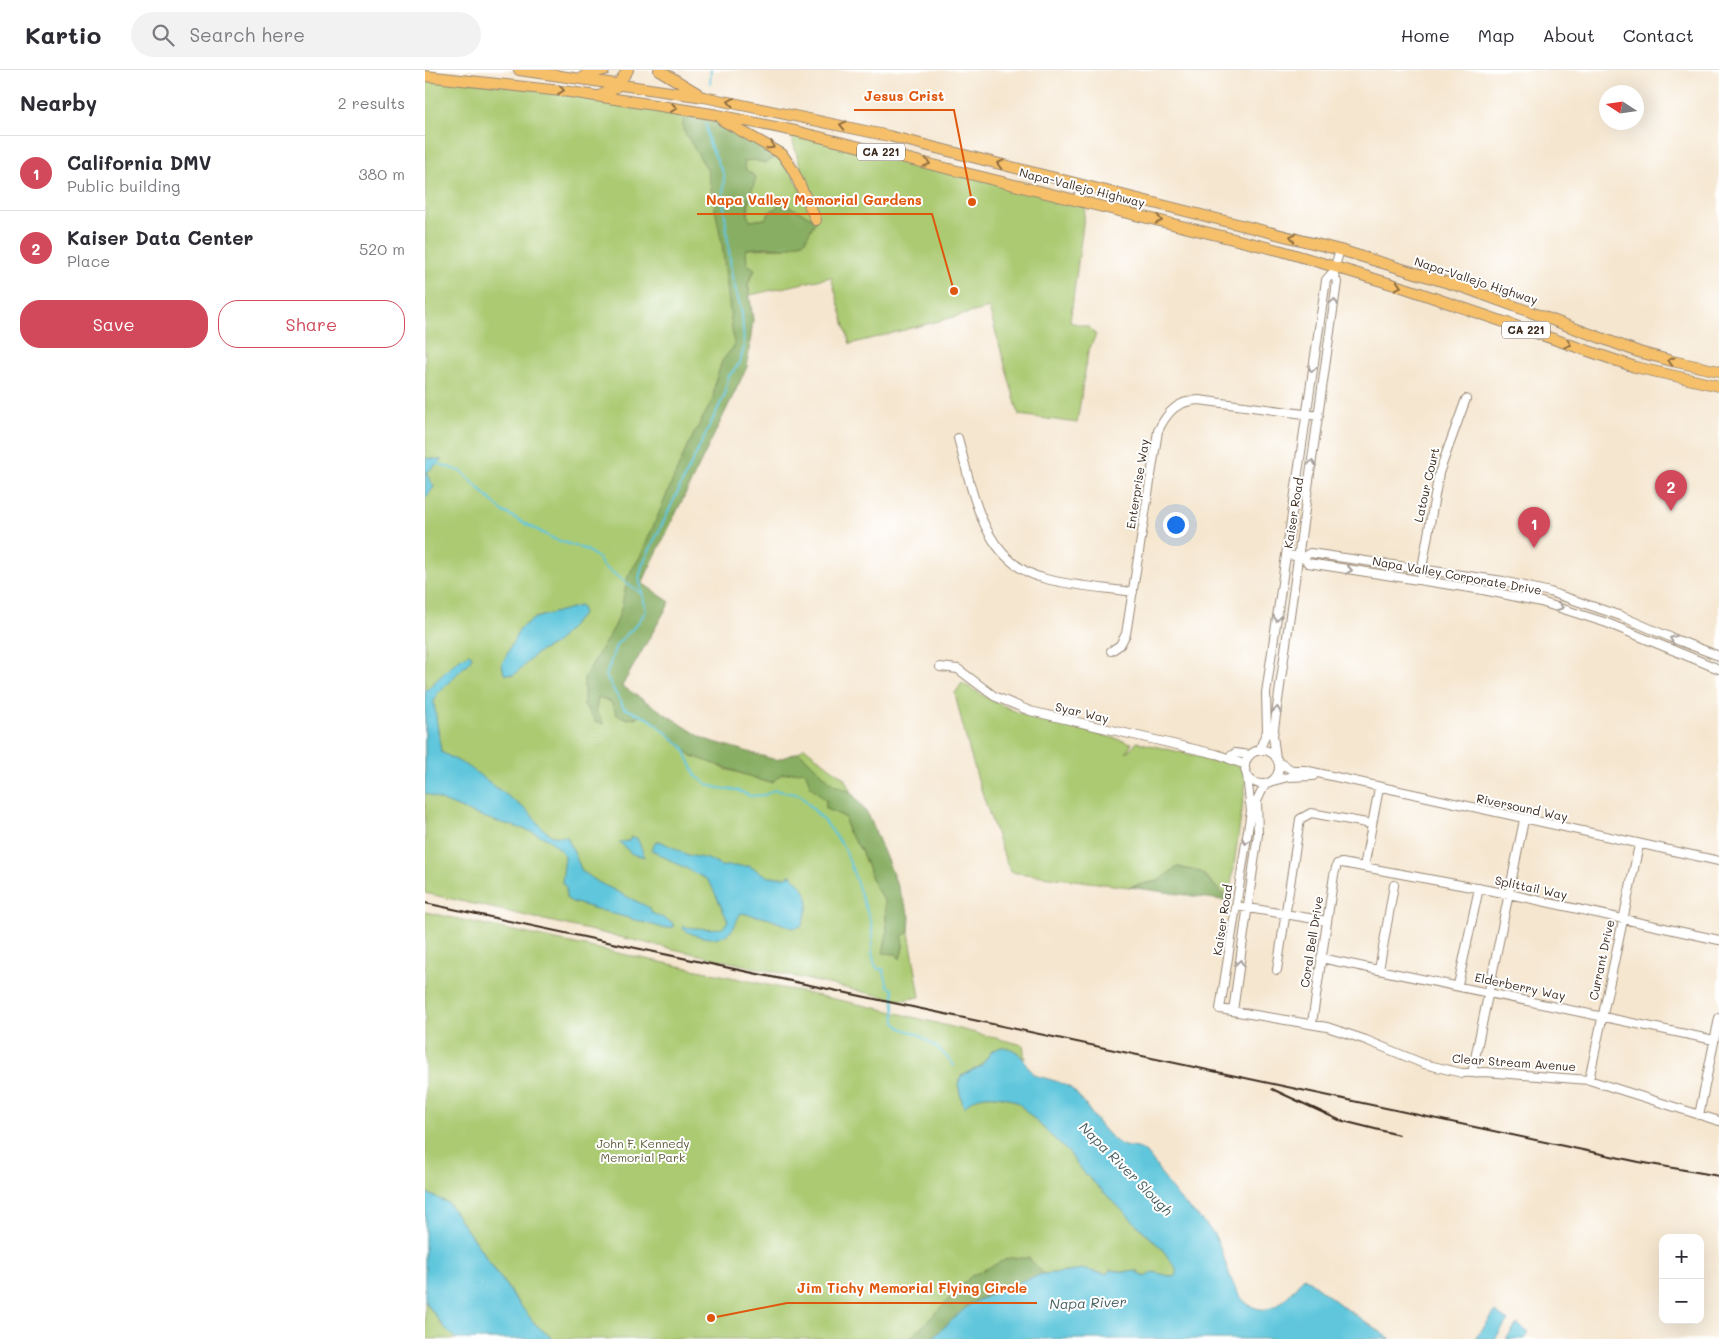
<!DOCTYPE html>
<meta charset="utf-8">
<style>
body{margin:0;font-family:Mali,sans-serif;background:#f2f2f3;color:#2b2b33}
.controls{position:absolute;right:15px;bottom:15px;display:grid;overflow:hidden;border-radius:10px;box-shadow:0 5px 20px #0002}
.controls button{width:45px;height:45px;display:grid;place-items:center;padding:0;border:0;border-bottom:1px solid #e1e1e2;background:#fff;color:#2b2b33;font:25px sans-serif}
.compass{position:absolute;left:1174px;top:15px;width:45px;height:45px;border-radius:50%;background:#fff;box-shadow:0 5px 20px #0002;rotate:282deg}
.you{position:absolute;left:750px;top:454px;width:18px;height:18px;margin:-12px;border:4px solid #fff;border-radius:50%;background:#1a73e8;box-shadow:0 0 0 8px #1a73e833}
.badge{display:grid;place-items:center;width:32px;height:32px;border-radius:50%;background:#d1495b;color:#fff;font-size:16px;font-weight:700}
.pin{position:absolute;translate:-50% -41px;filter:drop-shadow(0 1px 2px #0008)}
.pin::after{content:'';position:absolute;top:26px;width:18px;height:15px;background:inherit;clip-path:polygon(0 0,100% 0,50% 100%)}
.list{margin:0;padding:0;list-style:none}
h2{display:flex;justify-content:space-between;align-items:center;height:65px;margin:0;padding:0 20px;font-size:21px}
h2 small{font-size:16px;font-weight:400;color:#7c7c81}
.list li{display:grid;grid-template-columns:32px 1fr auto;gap:15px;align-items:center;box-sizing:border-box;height:75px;padding:0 20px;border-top:1px solid #e1e1e2}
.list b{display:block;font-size:19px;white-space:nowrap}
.list p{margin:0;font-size:16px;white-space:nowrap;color:#7c7c81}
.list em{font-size:16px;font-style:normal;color:#7c7c81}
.actions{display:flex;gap:10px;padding:15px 20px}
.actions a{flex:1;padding:11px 0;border:1px solid #d1495b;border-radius:20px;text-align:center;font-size:18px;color:#d1495b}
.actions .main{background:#d1495b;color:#fff}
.icon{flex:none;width:28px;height:28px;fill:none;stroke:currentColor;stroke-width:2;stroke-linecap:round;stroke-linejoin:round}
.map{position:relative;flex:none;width:1294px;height:1269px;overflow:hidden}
header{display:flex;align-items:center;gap:30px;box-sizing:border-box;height:70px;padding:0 25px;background:#fff;border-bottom:1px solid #e1e1e2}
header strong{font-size:24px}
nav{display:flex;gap:28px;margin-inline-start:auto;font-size:18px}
.search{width:350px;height:45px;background:#f2f2f3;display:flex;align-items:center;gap:12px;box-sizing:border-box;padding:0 18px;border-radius:28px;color:#7c7c81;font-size:19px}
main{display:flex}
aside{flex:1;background:#fff}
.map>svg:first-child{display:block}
</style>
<header>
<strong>Kartio</strong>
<div class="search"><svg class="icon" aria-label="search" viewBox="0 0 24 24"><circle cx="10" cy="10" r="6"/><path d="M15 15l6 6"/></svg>Search here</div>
<nav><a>Home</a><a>Map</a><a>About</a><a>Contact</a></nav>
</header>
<main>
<aside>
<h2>Nearby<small>2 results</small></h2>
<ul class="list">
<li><span class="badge">1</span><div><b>California DMV</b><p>Public building</p></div><em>380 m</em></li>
<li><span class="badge">2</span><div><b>Kaiser Data Center</b><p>Place</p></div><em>520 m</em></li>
</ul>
<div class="actions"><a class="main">Save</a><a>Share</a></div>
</aside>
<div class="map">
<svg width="1294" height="1269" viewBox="0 0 1294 1269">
<rect width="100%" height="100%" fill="#fff"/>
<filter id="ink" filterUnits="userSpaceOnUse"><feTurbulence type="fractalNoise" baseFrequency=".02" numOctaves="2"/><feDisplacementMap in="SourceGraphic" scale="10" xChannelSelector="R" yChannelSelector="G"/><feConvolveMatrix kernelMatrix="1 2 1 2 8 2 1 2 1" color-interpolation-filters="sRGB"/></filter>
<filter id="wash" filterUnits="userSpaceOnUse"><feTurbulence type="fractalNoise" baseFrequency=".0096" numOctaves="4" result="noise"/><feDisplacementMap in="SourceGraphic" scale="20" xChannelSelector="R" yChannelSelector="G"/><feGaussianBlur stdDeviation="1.12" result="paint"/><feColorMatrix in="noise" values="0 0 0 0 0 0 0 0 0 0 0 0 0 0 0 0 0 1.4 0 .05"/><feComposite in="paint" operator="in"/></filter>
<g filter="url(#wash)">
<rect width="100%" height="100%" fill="#f5e6cf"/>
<path fill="#abca72" stroke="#737a48" d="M0,6L209,32L254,45L287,44L317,263L291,341L191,575L199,638L226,650L267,686L282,690L300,699L347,712L357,704L380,700L386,717L401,730V739L420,747L423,762L436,780L450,816L460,832L462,863L459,882L471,884L475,889L478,877L477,866L484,862L495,927L478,930L469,929L0,823Z
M365,61L661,132L645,252L664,257L671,265L663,282L652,353L594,345L564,238L425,274L406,207L325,225L323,214L330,200L322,194L321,179L361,178L380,171L390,150L347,139L340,149L325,151L323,149L325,120L329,115L321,100L319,91L329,90L340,93L357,84L389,145Z
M537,613L568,631L594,643L707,673L701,683L712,672L823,698L804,829L776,802L753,797L733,811L704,817L585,802C563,743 543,684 530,623Z
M379,677L419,708L426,722L409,715L374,682Z
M0,842L456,939L598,975L600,989L593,983L568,980L556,996L545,1001L533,1015L538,1035C543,1033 547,1029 552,1027C566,1024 581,1026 593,1033L645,1084L660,1104L737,1179L751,1198L753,1205L749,1207L728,1202L720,1207L713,1204V1201L699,1202L686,1200L681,1204L655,1199L644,1202L617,1204L536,1240L506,1269H128L111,1255L91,1230L23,1133L0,1122Z
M0,1231L18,1256L31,1269H0Z"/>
<path fill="#88ae64" stroke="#626c41" d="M258,40L287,44L357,84L340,93L329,90L319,91L321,100L331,107C328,120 318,138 325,151L340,149L356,132L391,150L380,171L361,178L342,177L321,179L322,194L330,199L323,214L328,250L322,297L217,513L245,532L197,616L279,669L351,690L374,682L409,715L426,722L444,746L485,846L484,862L477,866L478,877L475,889L471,884L458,883L462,863L460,832L450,816L436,780L423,762L420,747L401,739V730L386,717L380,701L357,704L347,712L338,711L267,686L226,650L217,646L203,649L192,645L186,632L173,627L171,641L179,654L171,652L159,635V608L190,556L196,539L203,506L216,485L262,377L288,329L290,312L297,291L309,276L297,174L282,99L258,60Z
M752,797L776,802L804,831L704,817L733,811Z
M584,1188H604L618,1204L562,1225L545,1234L506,1269H485L546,1206Z"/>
<path fill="#5fc6dc" stroke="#4d787d" d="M2,388L17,390L1,403L9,417L0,429V389Z
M154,536L157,538L158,544L130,574L112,583L89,605L79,604L77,594L95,558L110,548Z
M44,584L47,586L45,591L13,623L9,632L16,682L44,697L104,742L116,757L127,766L142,767L157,801L173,812L225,838L227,843L247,852L249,857L238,858L147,832L141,828V818L137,812L140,787C127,761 85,757 61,748C41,741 20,732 0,723V621L33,590Z
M206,767L212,768L220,787L207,784L194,772L204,771Z
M235,771L263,785L283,789L296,796H324L344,807H361L366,805C387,826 386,829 377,856L368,858L342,848L316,843C312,848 311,855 307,860C295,873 271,868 258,859V856C266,859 288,859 298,858L303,851L286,815L281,809L226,780L230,773Z
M577,977C598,979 598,993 609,1005C621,1009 638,1011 648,1020C663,1035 676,1063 695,1074C703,1079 712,1075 720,1082C731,1093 739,1110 749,1122C760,1137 777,1148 788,1163C801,1182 805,1226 826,1236C851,1248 864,1224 879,1207L917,1236L966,1269H506L545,1234L599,1210L618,1204L644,1202L655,1199L681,1204L686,1200L699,1202L713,1201V1204L720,1207L728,1202L749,1207L752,1205L751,1198L737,1179L660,1104L645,1084L593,1033C579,1024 551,1021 540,1037L538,1035L533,1015L536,1006L556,996L568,980Z
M0,1122L23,1133L91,1230L111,1255L128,1269H31L18,1256L0,1231Z
M1070,1242L1083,1251L1070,1269H1050Z
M1092,1254L1104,1263L1100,1269H1081Z"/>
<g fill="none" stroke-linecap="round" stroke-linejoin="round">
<path stroke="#5fc6dc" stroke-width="2" d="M285,14L286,0
M281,55L284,73L299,105L298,128L307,207L317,243L319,277L315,293L303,307L300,324L217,496L214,508L221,541L212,554L191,575L181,606L199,638L226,650L258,677L271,706L282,714L293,718L312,720L325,726L340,725L349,720L375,725L402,754L420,779L447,856V882L449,893L453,899H458L463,916L468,920L470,952C476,961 485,960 494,965C506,973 522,984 529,996
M11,393L37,402L77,441L129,469L162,480L173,488L178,496L216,523"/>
</g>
</g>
<g filter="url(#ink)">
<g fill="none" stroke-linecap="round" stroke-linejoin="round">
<defs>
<path id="minor" d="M653,130L656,115
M533,368C548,422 557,493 621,509C649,516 679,518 708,522
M862,485L878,487L883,493L1058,520L1116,532L1182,553L1294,599
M878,487L885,483L1078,511L1125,522L1196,546L1247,568L1294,586
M996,504L1014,403L1041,329
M686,581L695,575L701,564L733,361C742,342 752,331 774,330L894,346
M515,597L533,599L569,626L605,641L791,684C802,687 809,692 820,694
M820 697a17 17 0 1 1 34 0a17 17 0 1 1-34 0Z
M834,681L842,661L841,623L901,210L908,202L915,180
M804,687L810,683L825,685
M851,688L848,666L912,212L908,202
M853,692L867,700H879L1294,791
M822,706L826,741L795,939L902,957L941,970L999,994L1037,1003L1060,1002L1164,1010L1294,1051
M848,711L863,707L888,706
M939,797L954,718
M811,836L902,851
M896,888L1289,970
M852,900L875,749L886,743L947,754
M954,900L969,815
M1033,915L1054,818
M808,941L833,764L832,731L840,714
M887,953L909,805L912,794L917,793L1084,824L1294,870
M1047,1003L1099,750
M1164,1010L1214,775
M1274,1045L1294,948"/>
<path id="major" d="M94,0L279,27L464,66L915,180L1043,219L1214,282L1247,291L1294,301
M234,0L272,23
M160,5L180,0
M0,6L145,22L287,44L370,61L857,181L983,219L1210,297L1294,316
M174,26L190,18L203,0
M297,50L357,84L368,100L391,150"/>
</defs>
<use href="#minor" stroke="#988876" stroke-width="10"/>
<use href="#major" stroke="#988876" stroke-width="12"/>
<use href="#minor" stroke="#fff" stroke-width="8"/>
<use href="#major" stroke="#f6c06b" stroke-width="10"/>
<path stroke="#3b2a1e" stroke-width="2" d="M0,833L1214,1092L1294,1106
M847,1019L914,1050L974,1065"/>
</g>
<defs><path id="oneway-chevron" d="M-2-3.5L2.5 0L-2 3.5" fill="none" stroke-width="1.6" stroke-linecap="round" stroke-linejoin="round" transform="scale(1.25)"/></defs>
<g stroke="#8f6e41">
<use href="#oneway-chevron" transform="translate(136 20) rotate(7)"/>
<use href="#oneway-chevron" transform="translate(306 32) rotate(-169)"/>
<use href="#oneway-chevron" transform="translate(249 38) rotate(9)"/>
<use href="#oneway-chevron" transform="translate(418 55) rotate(-167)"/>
<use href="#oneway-chevron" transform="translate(346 76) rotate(32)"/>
<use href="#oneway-chevron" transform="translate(502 93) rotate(14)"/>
<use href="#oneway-chevron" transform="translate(575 94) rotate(-166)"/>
<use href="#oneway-chevron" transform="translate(734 150) rotate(14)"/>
<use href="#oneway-chevron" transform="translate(868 167) rotate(-165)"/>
<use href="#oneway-chevron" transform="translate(973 216) rotate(17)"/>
<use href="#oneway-chevron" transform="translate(1143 274) rotate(19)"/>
<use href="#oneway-chevron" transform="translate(1246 291) rotate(-165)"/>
</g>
<g stroke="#a79f9a">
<use href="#oneway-chevron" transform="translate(909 232) rotate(-82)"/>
<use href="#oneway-chevron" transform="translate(887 299) rotate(99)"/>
<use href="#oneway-chevron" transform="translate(887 393) rotate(-82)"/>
<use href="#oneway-chevron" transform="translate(924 500) rotate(9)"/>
<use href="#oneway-chevron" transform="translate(1135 537) rotate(16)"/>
<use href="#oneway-chevron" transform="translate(852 548) rotate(98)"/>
<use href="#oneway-chevron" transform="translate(1248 569) rotate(-158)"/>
<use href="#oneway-chevron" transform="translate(852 640) rotate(-82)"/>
<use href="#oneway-chevron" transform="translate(821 771) rotate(99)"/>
<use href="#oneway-chevron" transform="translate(815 893) rotate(-81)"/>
</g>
</g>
<g text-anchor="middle" stroke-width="4" stroke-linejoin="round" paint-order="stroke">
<g fill="#fff" stroke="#766a62" stroke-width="1">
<rect x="432" y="73.5" width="48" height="17" rx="4"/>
<rect x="1077" y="251.5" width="48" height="17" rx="4"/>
</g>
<g font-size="11" font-weight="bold" fill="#3b2a1e">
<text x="456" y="86">CA 221</text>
<text x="1101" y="264">CA 221</text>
</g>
<g font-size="12" fill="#3b2a1e" stroke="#fff">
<text transform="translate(657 118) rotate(14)" y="4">Napa-Vallejo Highway</text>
<text transform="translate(1051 211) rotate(18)" y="4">Napa-Vallejo Highway</text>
<text transform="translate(713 414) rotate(-81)" y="4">Enterprise Way</text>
<text transform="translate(1002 415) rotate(-77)" y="4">Latour Court</text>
<text transform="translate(869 443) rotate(-81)" y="4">Kaiser Road</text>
<text transform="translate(1032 506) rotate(10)" y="4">Napa Valley Corporate Drive</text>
<text transform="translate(657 643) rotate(13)" y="4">Syar Way</text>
<text transform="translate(1097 738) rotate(12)" y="4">Riversound Way</text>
<text transform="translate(1106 818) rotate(12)" y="4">Splittail Way</text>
<text transform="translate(798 850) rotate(-81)" y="4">Kaiser Road</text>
<text transform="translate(887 872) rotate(-81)" y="4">Coral Bell Drive</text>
<text transform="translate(1177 890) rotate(-78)" y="4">Currant Drive</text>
<text transform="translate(1095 917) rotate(12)" y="4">Elderberry Way</text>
<text transform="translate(1089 993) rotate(4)" y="4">Clear Stream Avenue</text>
</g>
<g font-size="12" fill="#5d5a37" stroke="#fff">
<text x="218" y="1078">John F. Kennedy<tspan x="218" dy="14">Memorial Park</tspan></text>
</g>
<g font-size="14" font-style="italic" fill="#486160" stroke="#fff">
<text transform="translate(701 1099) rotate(45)" y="5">Napa River Slough</text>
<text transform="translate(663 1233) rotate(-2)" y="5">Napa River</text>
</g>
</g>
<path fill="none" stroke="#df570d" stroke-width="2" d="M547 132L529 40H429M529 221L507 144H272M286 1248L362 1233H612"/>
<g fill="#df570d" stroke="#fff" stroke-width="2">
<circle cx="547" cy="132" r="5"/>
<circle cx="529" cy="221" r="5"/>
<circle cx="286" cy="1248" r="5"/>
</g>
<g font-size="14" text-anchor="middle" font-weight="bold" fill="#df570d" stroke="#fff" stroke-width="4" stroke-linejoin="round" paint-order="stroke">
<text x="479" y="31">Jesus Crist</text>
<text x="389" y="135">Napa Valley Memorial Gardens</text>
<text x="487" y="1223">Jim Tichy Memorial Flying Circle</text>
</g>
</svg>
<div class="controls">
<button>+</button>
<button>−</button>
</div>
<svg class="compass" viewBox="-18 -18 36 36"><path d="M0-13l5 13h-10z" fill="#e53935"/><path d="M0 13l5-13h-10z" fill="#7c7c81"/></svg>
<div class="you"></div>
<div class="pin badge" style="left:1109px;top:478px">1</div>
<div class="pin badge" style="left:1246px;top:441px">2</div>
</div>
</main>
